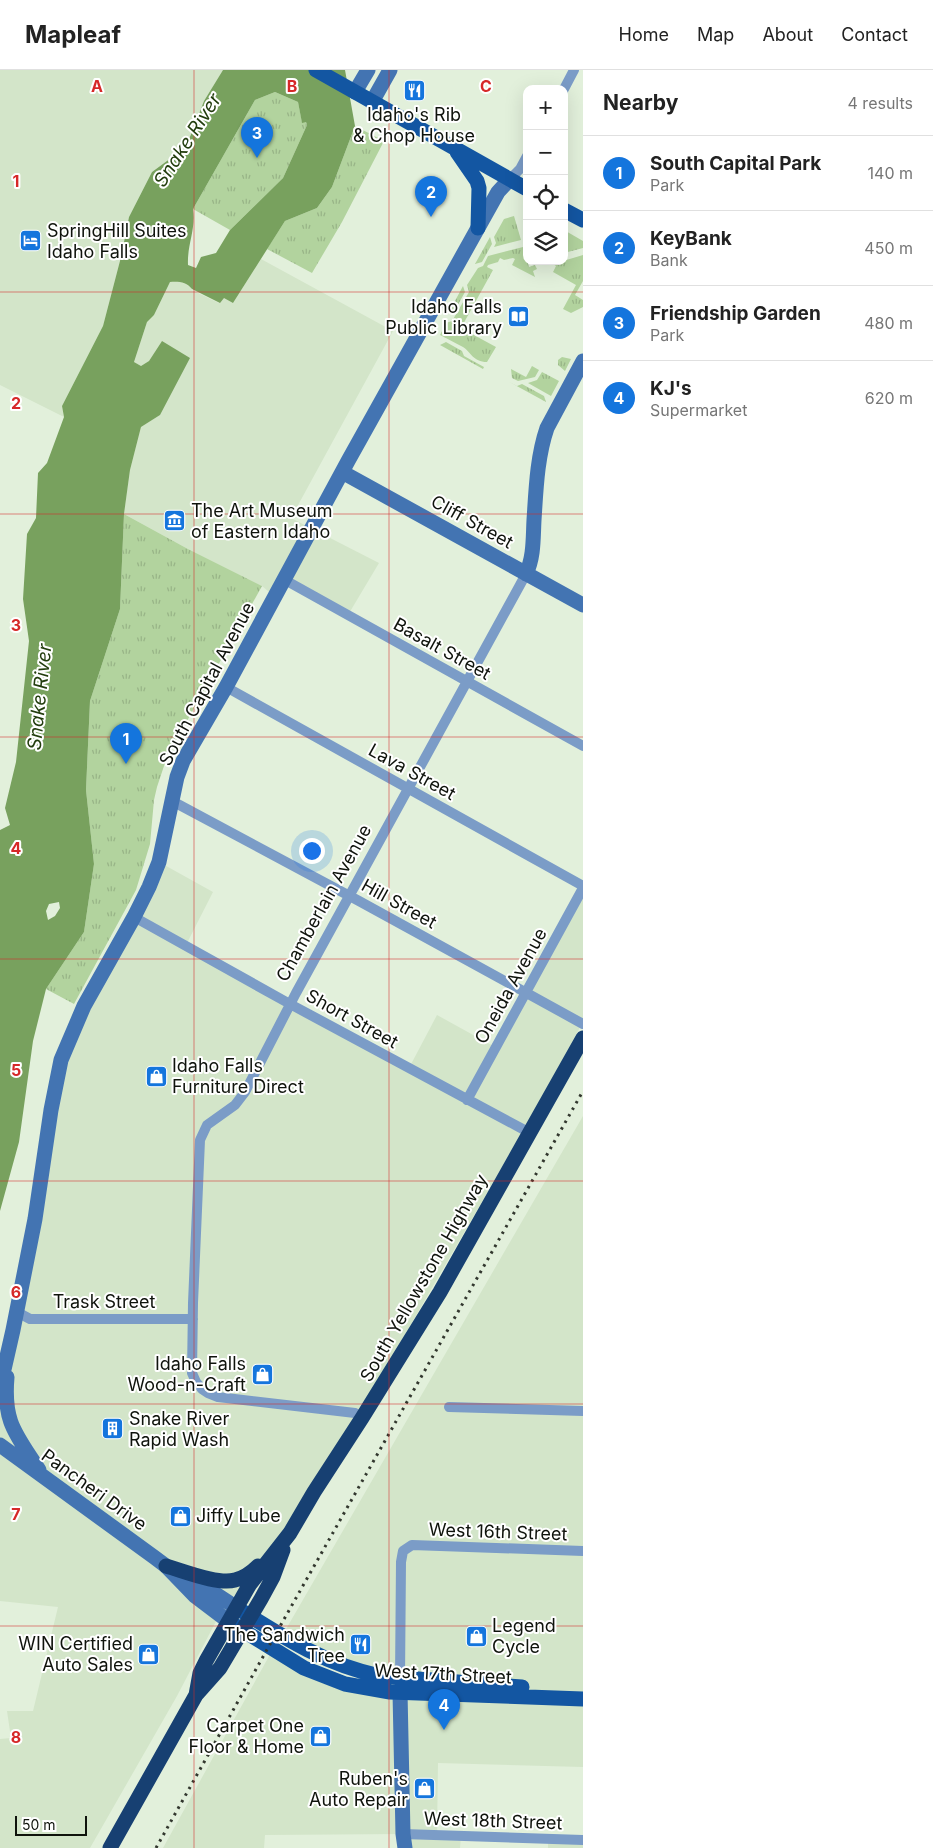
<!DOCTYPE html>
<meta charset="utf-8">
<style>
body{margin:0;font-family:Inter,sans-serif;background:#f6f6f6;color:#222}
.controls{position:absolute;right:15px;top:15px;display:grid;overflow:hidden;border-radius:10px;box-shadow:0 5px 20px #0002}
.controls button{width:45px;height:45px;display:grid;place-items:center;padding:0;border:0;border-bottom:1px solid #e0e0e0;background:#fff;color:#222;font:25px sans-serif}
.scale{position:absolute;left:15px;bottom:12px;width:72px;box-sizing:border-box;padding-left:5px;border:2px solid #0f130c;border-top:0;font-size:14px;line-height:18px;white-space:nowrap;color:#0f130c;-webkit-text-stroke:4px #fff;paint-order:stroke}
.you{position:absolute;left:311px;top:780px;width:18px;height:18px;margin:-12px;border:4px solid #fff;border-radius:50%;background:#1a73e8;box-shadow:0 0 0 8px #1a73e833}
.badge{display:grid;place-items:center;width:32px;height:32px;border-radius:50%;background:#1475dd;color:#fff;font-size:16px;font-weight:700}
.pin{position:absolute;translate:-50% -41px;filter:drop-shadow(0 1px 2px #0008)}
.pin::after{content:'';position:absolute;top:26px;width:18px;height:15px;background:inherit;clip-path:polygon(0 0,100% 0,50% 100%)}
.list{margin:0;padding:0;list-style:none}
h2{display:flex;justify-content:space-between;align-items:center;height:65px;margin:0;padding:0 20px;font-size:21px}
h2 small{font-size:16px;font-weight:400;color:#767676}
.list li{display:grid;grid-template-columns:32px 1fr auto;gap:15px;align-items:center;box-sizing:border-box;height:75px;padding:0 20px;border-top:1px solid #e0e0e0}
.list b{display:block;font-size:19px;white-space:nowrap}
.list p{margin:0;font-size:16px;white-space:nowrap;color:#767676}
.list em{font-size:16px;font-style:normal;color:#767676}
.icon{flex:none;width:28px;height:28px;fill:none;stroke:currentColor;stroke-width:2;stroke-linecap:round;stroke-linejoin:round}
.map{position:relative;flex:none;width:583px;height:1778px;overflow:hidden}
header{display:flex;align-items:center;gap:30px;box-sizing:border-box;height:70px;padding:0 25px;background:#fff;border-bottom:1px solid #e0e0e0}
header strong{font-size:24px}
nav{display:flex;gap:28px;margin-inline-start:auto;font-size:18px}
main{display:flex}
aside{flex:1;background:#fff}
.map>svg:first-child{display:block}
</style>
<header>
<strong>Mapleaf</strong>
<nav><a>Home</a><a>Map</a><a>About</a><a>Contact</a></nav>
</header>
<main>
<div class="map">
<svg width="583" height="1778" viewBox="0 0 583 1778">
<defs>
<pattern id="grass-tufts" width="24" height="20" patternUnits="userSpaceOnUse" patternTransform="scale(1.25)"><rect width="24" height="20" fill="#b2d39e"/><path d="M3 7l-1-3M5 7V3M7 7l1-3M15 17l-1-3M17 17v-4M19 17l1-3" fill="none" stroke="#98b487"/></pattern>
</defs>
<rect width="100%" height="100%" fill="#e2f0db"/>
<path fill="#d3e5c9" d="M0,0H223L204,31L186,77L152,102L129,147L121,187L103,256L62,336L64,347L0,315Z
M261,189L393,261L291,448L379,493L348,545L285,510L275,527L262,516L188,479L124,444L130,400L141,357L160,345L162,271L149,291L141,296L134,292L147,252L154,245L170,212L178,211L190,215L192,220L219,233L224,227L233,233Z
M159,792L213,822L186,875L409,998L437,945L495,977L583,819V952L524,1059L290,1463L223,1538L177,1626L90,1778H0V1669L11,1668L7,1641H33L58,1537L0,1531V1302L61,990Z
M583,1046V1697L438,1693L437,1765H461L460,1778H405L403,1764L265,1765L264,1778H163L273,1579L321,1606L391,1616L282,1566Z
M548,1768L583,1770V1778H548Z"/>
<path fill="url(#grass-tufts)" d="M275,22L298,32L302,52H306L307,55L283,108L230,160L193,139L255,30Z
M355,56L384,71L342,152L312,203L267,179L285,151L317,138L332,117Z
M514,146L521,170L494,177L496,173L494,167L504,149Z
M564,160L583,171V178L564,183Z
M490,167L492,174L482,192L475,194Z
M523,177L529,197L535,195L537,199L533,201L535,207L512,195L515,189L513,188L504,190L500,188L498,192L488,195L487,197L493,200L461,258L496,277L487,292C473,292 471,282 463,277C455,273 448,269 440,265L446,253L452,251L469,222L467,215L478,198L483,196L488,186Z
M583,185V211L575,225L583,230V237L571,243L563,239L576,215L553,202L556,196L553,194Z
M463,216L465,222L455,240L449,242Z
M446,272L462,281L464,286L484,297L483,299L440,275Z
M562,287L571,289L565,301L558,295V290Z
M532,296L539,300L535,307L518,311L512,308L511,299L526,307Z
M542,302L559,311L551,326L528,313L537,310Z
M493,303L517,316L522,314L544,326L546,332Z
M124,444L188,479L262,516L167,687L157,717L154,730L150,774L136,820L74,934L46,919L84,862L94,794L86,720L90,631L120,539Z"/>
<path fill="#78a15e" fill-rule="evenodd" d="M223,0H345L355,56L332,117L317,138L285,151L233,233L224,228L220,233L192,219C187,212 178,211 170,212L154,245L147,252L134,292L141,296L149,291L162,271L190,288L160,345L141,357L130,400L124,444L120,539L90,631L86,720L94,794L84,862L46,919L33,971L19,1072L0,1141V760L10,755L5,738L16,692L29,571L23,529L27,464L36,448L38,403L47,393L64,347L62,336L103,256L121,187L129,147L152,102L186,77L204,31ZM275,22L298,32L302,53L306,52L307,55L283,108L230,160L216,183L201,187L196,198L188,195C187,174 196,160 193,139L255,30ZM59,832L60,838L55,846L48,850L46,841L49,834Z"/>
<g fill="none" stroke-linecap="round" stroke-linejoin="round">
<path stroke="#7b9cc7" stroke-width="10" d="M564,19L574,0
M509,110L520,99L527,86
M285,510L583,676
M226,617L583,816
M172,731L359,831L583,954
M134,847L290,934L530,1063
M467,1030L583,818
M17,1242L30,1249H193
M449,1337L583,1341
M362,1348L355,1343L218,1327L208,1323L202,1319L196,1312L192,1303L193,1233L200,1070L207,1055L235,1035L245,1022L296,923L526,504
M400,1608L401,1492L403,1481L412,1475L583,1481
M403,1764L583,1770"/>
<path stroke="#4374b2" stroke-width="15" d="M355,22L368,0
M372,32L390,0
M342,402L583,535
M526,504C534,487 533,469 534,450C536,420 537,387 547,358L583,291
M7,1307C3,1353 16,1364 39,1400
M0,1317L13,1260L35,1149L51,1040L61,990L84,936L134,847L149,817L159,792L177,707L183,691L226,617L348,391L498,122L509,110
M0,1375L154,1487L166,1496L195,1526L228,1551
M183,1505L202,1515L237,1538
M400,1622L403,1764L405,1778"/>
<path stroke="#1356a2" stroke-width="15" d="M316,0L527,119
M457,82L477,111L479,118L478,158
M564,140L583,150
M237,1538C283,1567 326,1595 380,1606L522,1617
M231,1553L304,1598L345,1614L390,1622L583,1629"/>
<path stroke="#174072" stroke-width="15" d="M166,1496C184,1501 218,1515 235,1510C243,1508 252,1502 258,1496
M196,1625L200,1603L206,1591L250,1514L290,1463L314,1422L362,1348L440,1222L583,968
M110,1778L196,1625L220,1598L261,1529L273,1507L283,1480"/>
<path stroke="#32372e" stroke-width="3" stroke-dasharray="2.5 5" stroke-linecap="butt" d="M156,1778L283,1551L583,1021"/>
</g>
<path fill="none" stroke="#d62828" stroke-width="1" stroke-opacity="0.55" d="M194,0V1778M389,0V1778M0,222H583M0,444H583M0,667H583M0,889H583M0,1111H583M0,1334H583M0,1556H583"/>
<defs>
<symbol id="restaurant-square" viewBox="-11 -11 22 22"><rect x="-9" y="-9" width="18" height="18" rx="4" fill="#1475dd" stroke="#fff"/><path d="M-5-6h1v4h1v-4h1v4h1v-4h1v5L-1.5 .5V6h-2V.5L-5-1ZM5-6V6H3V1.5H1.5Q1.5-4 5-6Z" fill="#fff"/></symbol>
<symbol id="hotel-square" viewBox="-11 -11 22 22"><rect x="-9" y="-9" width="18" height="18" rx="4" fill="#1475dd" stroke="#fff"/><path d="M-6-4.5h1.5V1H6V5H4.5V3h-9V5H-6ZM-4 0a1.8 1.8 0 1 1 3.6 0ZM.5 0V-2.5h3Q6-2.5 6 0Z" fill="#fff"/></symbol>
<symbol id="library-square" viewBox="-11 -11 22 22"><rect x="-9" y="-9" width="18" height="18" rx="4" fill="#1475dd" stroke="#fff"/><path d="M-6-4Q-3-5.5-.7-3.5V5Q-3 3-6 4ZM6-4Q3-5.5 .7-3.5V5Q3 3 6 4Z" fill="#fff"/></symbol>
<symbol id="museum-square" viewBox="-11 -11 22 22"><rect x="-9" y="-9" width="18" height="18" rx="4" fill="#1475dd" stroke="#fff"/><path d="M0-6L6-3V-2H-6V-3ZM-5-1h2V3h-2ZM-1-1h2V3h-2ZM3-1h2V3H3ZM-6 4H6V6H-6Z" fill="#fff"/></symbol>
<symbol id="shop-square" viewBox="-11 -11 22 22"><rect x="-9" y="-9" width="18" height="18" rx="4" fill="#1475dd" stroke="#fff"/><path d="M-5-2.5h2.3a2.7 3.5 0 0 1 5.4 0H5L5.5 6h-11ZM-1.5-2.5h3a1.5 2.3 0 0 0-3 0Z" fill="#fff"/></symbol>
<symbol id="building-square" viewBox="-11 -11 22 22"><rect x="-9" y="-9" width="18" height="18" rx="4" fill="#1475dd" stroke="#fff"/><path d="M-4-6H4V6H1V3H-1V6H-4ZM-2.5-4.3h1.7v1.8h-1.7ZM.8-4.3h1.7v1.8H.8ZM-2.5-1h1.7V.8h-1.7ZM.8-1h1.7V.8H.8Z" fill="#fff"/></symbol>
</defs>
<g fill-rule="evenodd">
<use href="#restaurant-square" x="402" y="8" width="25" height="25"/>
<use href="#hotel-square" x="18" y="158" width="25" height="25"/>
<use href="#library-square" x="506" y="234" width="25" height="25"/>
<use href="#museum-square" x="162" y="438" width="25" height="25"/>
<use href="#shop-square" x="144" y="994" width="25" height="25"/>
<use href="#shop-square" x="250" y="1292" width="25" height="25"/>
<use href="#building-square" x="100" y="1346" width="25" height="25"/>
<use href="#shop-square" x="168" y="1434" width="25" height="25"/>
<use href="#shop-square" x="464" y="1554" width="25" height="25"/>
<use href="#restaurant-square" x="348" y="1562" width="25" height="25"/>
<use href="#shop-square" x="136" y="1572" width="25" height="25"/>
<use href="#shop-square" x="308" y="1654" width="25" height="25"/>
<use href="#shop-square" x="412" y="1706" width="25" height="25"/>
</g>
<g text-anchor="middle" stroke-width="4" stroke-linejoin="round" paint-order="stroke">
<g font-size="18" fill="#0f130c" stroke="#fff" text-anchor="start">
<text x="414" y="51" text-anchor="middle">Idaho's Rib<tspan x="414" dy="21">&amp; Chop House</tspan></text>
<text x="47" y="167">SpringHill Suites<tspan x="47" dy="21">Idaho Falls</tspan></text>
<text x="502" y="243" text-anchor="end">Idaho Falls<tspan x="502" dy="21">Public Library</tspan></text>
<text x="191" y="447">The Art Museum<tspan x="191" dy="21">of Eastern Idaho</tspan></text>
<text x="172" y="1002">Idaho Falls<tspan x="172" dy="21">Furniture Direct</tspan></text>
<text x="246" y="1300" text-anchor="end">Idaho Falls<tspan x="246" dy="21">Wood-n-Craft</tspan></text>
<text x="129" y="1355">Snake River<tspan x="129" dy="21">Rapid Wash</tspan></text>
<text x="196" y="1452">Jiffy Lube</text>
<text x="492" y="1562">Legend<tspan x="492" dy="21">Cycle</tspan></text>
<text x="345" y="1571" text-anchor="end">The Sandwich<tspan x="345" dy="21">Tree</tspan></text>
<text x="133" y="1580" text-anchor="end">WIN Certified<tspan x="133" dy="21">Auto Sales</tspan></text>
<text x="304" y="1662" text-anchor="end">Carpet One<tspan x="304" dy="21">Floor &amp; Home</tspan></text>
<text x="408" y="1715" text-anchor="end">Ruben's<tspan x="408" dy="21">Auto Repair</tspan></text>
</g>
<g font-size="18" fill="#0f130c" stroke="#fff">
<text transform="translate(472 452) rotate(29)" y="6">Cliff Street</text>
<text transform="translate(442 579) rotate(29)" y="6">Basalt Street</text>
<text transform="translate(207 614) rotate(-62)" y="6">South Capital Avenue</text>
<text transform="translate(412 702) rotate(29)" y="6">Lava Street</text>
<text transform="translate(324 833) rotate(-61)" y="6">Chamberlain Avenue</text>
<text transform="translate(399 834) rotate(29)" y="6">Hill Street</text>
<text transform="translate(511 916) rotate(-61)" y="6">Oneida Avenue</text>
<text transform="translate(352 949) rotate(29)" y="6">Short Street</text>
<text transform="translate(424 1208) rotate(-60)" y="6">South Yellowstone Highway</text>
<text x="104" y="1238">Trask Street</text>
<text transform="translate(94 1420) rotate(36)" y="6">Pancheri Drive</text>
<text transform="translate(498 1462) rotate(2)" y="6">West 16th Street</text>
<text transform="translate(443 1604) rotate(3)" y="6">West 17th Street</text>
<text transform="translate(493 1751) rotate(2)" y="6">West 18th Street</text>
</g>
<g font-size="19" font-style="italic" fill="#223d0d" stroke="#fff">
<text transform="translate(187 70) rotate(-57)" y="7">Snake River</text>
<text transform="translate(39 627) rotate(-84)" y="7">Snake River</text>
</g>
</g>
<g font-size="16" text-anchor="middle" font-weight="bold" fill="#d62828" stroke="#fff" stroke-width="4" stroke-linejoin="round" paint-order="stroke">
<text x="97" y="22">A</text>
<text x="292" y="22">B</text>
<text x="486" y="22">C</text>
<text x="16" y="117">1</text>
<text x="16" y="339">2</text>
<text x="16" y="561">3</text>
<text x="16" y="784">4</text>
<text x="16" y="1006">5</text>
<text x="16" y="1228">6</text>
<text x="16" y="1450">7</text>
<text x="16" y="1673">8</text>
</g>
</svg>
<div class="controls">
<button>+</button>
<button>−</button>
<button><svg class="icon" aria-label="locate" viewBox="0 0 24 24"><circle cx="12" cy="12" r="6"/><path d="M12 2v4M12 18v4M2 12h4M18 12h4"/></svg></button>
<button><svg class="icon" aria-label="layers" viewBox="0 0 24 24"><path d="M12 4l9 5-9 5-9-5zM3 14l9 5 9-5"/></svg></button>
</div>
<div class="scale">50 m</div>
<div class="you"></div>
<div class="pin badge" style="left:126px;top:694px">1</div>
<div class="pin badge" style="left:431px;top:147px">2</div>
<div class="pin badge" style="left:257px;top:88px">3</div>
<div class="pin badge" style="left:444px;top:1660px">4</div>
</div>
<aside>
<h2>Nearby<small>4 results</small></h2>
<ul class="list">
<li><span class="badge">1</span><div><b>South Capital Park</b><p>Park</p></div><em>140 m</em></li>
<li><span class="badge">2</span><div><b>KeyBank</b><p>Bank</p></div><em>450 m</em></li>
<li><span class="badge">3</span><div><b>Friendship Garden</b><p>Park</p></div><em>480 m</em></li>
<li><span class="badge">4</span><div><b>KJ's</b><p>Supermarket</p></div><em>620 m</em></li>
</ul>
</aside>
</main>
